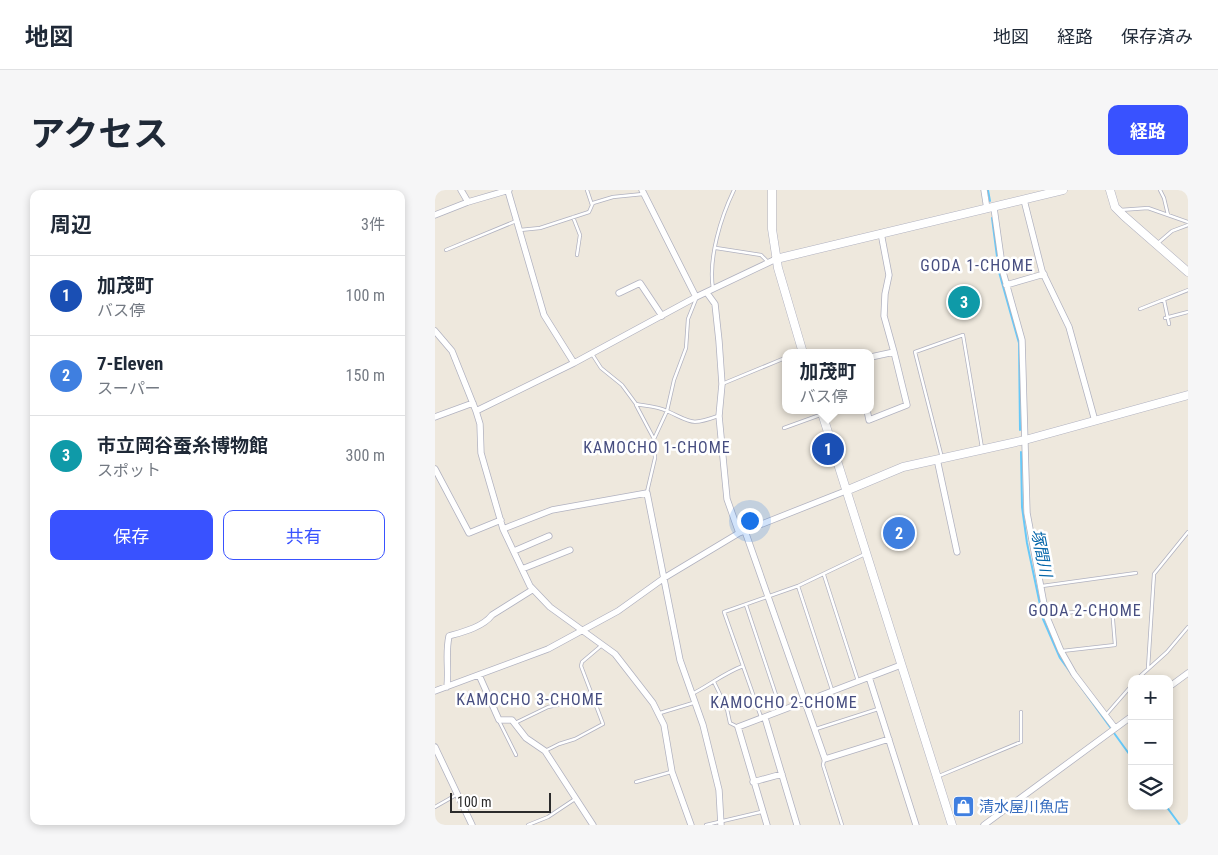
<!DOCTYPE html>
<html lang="ja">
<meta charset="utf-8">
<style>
body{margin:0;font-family:"Roboto Condensed","Noto Sans JP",sans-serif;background:#f6f6f7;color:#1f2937}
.controls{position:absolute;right:15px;bottom:15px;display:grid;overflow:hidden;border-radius:10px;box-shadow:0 2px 8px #0003}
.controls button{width:45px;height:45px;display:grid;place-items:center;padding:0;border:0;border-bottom:1px solid #e0e1e3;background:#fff;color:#1f2937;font:25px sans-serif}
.scale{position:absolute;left:15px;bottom:12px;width:101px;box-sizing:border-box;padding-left:5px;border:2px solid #2b2b2b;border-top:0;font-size:14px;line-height:18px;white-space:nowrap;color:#2b2b2b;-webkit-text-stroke:4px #fff;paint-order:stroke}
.you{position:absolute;left:314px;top:330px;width:18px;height:18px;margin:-12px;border:4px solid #fff;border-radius:50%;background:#1a73e8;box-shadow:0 0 0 8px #1a73e833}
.badge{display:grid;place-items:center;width:32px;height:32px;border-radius:50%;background:#3952ff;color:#fff;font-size:16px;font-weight:700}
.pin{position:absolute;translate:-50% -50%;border:2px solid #fff;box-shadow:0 1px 5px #0006}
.popup{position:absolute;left:347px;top:159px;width:92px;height:65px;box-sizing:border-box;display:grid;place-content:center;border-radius:10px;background:#fff;filter:drop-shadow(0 1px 4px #0005);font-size:16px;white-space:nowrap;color:#747a83}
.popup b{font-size:19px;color:#1f2937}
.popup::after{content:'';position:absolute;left:50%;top:100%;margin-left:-10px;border:10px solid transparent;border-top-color:#fff}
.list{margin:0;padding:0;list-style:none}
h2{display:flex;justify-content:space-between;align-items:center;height:65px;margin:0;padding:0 20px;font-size:21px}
h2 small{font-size:16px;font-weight:400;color:#747a83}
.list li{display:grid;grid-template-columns:32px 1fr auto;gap:15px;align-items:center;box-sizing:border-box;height:80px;padding:0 20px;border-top:1px solid #e0e1e3}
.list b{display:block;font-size:19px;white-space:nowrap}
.list p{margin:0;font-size:16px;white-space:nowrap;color:#747a83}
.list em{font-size:16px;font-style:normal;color:#747a83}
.actions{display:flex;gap:10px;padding:15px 20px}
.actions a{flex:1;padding:11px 0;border:1px solid #3952ff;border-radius:10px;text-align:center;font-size:18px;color:#3952ff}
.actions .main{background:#3952ff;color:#fff}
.icon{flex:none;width:28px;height:28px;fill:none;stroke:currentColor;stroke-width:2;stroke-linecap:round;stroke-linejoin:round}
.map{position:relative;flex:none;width:753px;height:635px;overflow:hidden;border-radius:10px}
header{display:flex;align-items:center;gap:30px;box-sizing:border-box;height:70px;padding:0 25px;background:#fff;border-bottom:1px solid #e0e1e3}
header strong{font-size:24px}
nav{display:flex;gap:28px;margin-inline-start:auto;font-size:18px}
.intro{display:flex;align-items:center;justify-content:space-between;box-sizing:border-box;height:120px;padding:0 30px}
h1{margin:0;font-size:35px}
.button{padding:12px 22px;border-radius:10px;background:#3952ff;color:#fff;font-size:18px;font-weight:700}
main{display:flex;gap:30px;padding:0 30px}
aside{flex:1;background:#fff;border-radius:10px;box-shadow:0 2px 8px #0003}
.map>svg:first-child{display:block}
</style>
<header>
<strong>地図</strong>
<nav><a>地図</a><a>経路</a><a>保存済み</a></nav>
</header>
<div class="intro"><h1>アクセス</h1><a class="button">経路</a></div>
<main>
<aside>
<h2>周辺<small>3件</small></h2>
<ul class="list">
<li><span class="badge" style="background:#1a4fb4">1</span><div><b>加茂町</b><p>バス停</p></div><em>100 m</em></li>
<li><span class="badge" style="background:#3f7fe0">2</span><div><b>7-Eleven</b><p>スーパー</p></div><em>150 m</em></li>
<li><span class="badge" style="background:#0f9aa8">3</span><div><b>市立岡谷蚕糸博物館</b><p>スポット</p></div><em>300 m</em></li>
</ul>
<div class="actions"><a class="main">保存</a><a>共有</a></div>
</aside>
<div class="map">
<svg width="753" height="635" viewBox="0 0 753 635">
<rect width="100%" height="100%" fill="#eee8dd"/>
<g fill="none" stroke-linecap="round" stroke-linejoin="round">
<path stroke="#67c9f9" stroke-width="2" d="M553,0L555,11
M557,28L564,82L584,153L585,240
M586,262L587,317L592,353L608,429L625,468L675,537
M679,543L697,568
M731,616L745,635"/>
<defs>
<path id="lane" d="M152,0L157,15
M725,0L729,8L733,25
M685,20L713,18L753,32
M138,27L145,45L142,65
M85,40L105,38L154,22L158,13L178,7L208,4
M723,53L737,41L753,35
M281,58L326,65L333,72
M11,60L81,31
M278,99C273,68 286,27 299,0
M729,110L734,134
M705,119L753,100
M730,128L753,122
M157,164L166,178L187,195L201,214C211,216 222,216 232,221C257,232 255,236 283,226
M287,194L350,168
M201,215L219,249
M349,238L385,225
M507,268L480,162L528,145L547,258
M212,302L220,268L219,249L232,221L239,190L251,158L253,129L261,109
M389,385L423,491
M363,396L397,500
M607,396L701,383
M311,415L346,520
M611,425L677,418L680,455L627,461
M713,478L719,384L753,342
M702,489L732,462L753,437
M279,492L292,519L295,533L303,537
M257,504C275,495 289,483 308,476
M225,523L258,513
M670,526L697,495
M326,527L289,422L363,396L430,364
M64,531L81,565
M80,533L113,517L159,507
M381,539L443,519
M110,561L124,554L140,549L168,534L146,476L147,472L167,455
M389,570L388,575L407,635
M504,586L586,552V522
M201,592L236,582
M0,617L21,605
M93,635L113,627L140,609
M271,635L326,622"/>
<path id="street" d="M26,0L33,12
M207,0L261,107
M549,0L552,19
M73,1L109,125L139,173
M589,10L607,81L634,137L660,231
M559,18L568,82L587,150L592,323L611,425L626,461L639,484L680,538
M0,25L33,12L74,0
M446,43L454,85L450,104L449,126L459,162
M571,95L609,84
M184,103L205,93L227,126
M272,103L280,114L284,151L287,194L284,226L292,309L304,343
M0,141L17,161L41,221L45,234L46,263L50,277L68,339L95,396L115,417L180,464L218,513L229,535L237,582L256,635
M432,220L434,230L472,215L459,162L436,167
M41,221L139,173L261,107L341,69
M0,227L38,213
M502,269L522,362
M0,279L34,343L66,330
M68,339L117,320L212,303L245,470L268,535L284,600L286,635
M310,341L390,569L454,549
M79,361L114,346
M87,379L135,360
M44,485L64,530H77L91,548L110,561L158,635
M434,487L481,635
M12,497C14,477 10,465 14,446C28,442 48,437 57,425L97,400
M734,497L753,483
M0,501L113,459L183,421L229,388L304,343L413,300
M330,528L362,635
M0,557L37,635
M318,592L347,584
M332,635L303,537L466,475
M549,635L697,526"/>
<path id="secondary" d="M337,0V39L343,78L368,163
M675,0L680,17L689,26L753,82
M341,69L628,0
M386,220L517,635
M413,300L468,277L590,250L753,205"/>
</defs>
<use href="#lane" stroke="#b1b2c0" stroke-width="4"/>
<use href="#street" stroke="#b1b2c0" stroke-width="7"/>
<use href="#secondary" stroke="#b1b2c0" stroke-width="9"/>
<use href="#lane" stroke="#fff" stroke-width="2.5"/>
<use href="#street" stroke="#fff" stroke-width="5.5"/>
<use href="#secondary" stroke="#fff" stroke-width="8"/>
</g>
<defs>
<symbol id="shop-square" viewBox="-11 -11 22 22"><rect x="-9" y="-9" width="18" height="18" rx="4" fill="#3f7fe0" stroke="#fff"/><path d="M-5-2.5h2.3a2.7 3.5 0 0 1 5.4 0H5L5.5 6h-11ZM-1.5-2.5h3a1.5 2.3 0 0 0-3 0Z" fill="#fff"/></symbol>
</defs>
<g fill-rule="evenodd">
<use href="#shop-square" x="516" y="604" width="25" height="25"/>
</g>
<g text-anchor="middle" stroke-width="5" stroke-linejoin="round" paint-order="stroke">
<g font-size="15" fill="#366cbe" stroke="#fff" text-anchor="start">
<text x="544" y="622">清水屋川魚店</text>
</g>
<g font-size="16" letter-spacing="1" fill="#474e80" stroke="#fff">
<text x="542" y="81">GODA 1-CHOME</text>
<text x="222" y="263">KAMOCHO 1-CHOME</text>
<text x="650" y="426">GODA 2-CHOME</text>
<text x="95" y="515">KAMOCHO 3-CHOME</text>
<text x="349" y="518">KAMOCHO 2-CHOME</text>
</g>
<g font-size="16" font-style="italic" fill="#0265a9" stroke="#fff">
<text transform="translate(607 363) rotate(79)" y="6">塚間川</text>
</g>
</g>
</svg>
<div class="controls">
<button>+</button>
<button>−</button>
<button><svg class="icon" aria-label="layers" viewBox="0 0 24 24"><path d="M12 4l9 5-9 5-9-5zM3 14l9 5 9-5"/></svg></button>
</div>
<div class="scale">100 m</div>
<div class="you"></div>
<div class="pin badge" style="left:393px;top:259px;background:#1a4fb4">1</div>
<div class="popup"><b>加茂町</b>バス停</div>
<div class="pin badge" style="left:464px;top:343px;background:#3f7fe0">2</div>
<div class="pin badge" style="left:529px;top:112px;background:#0f9aa8">3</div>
</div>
</main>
